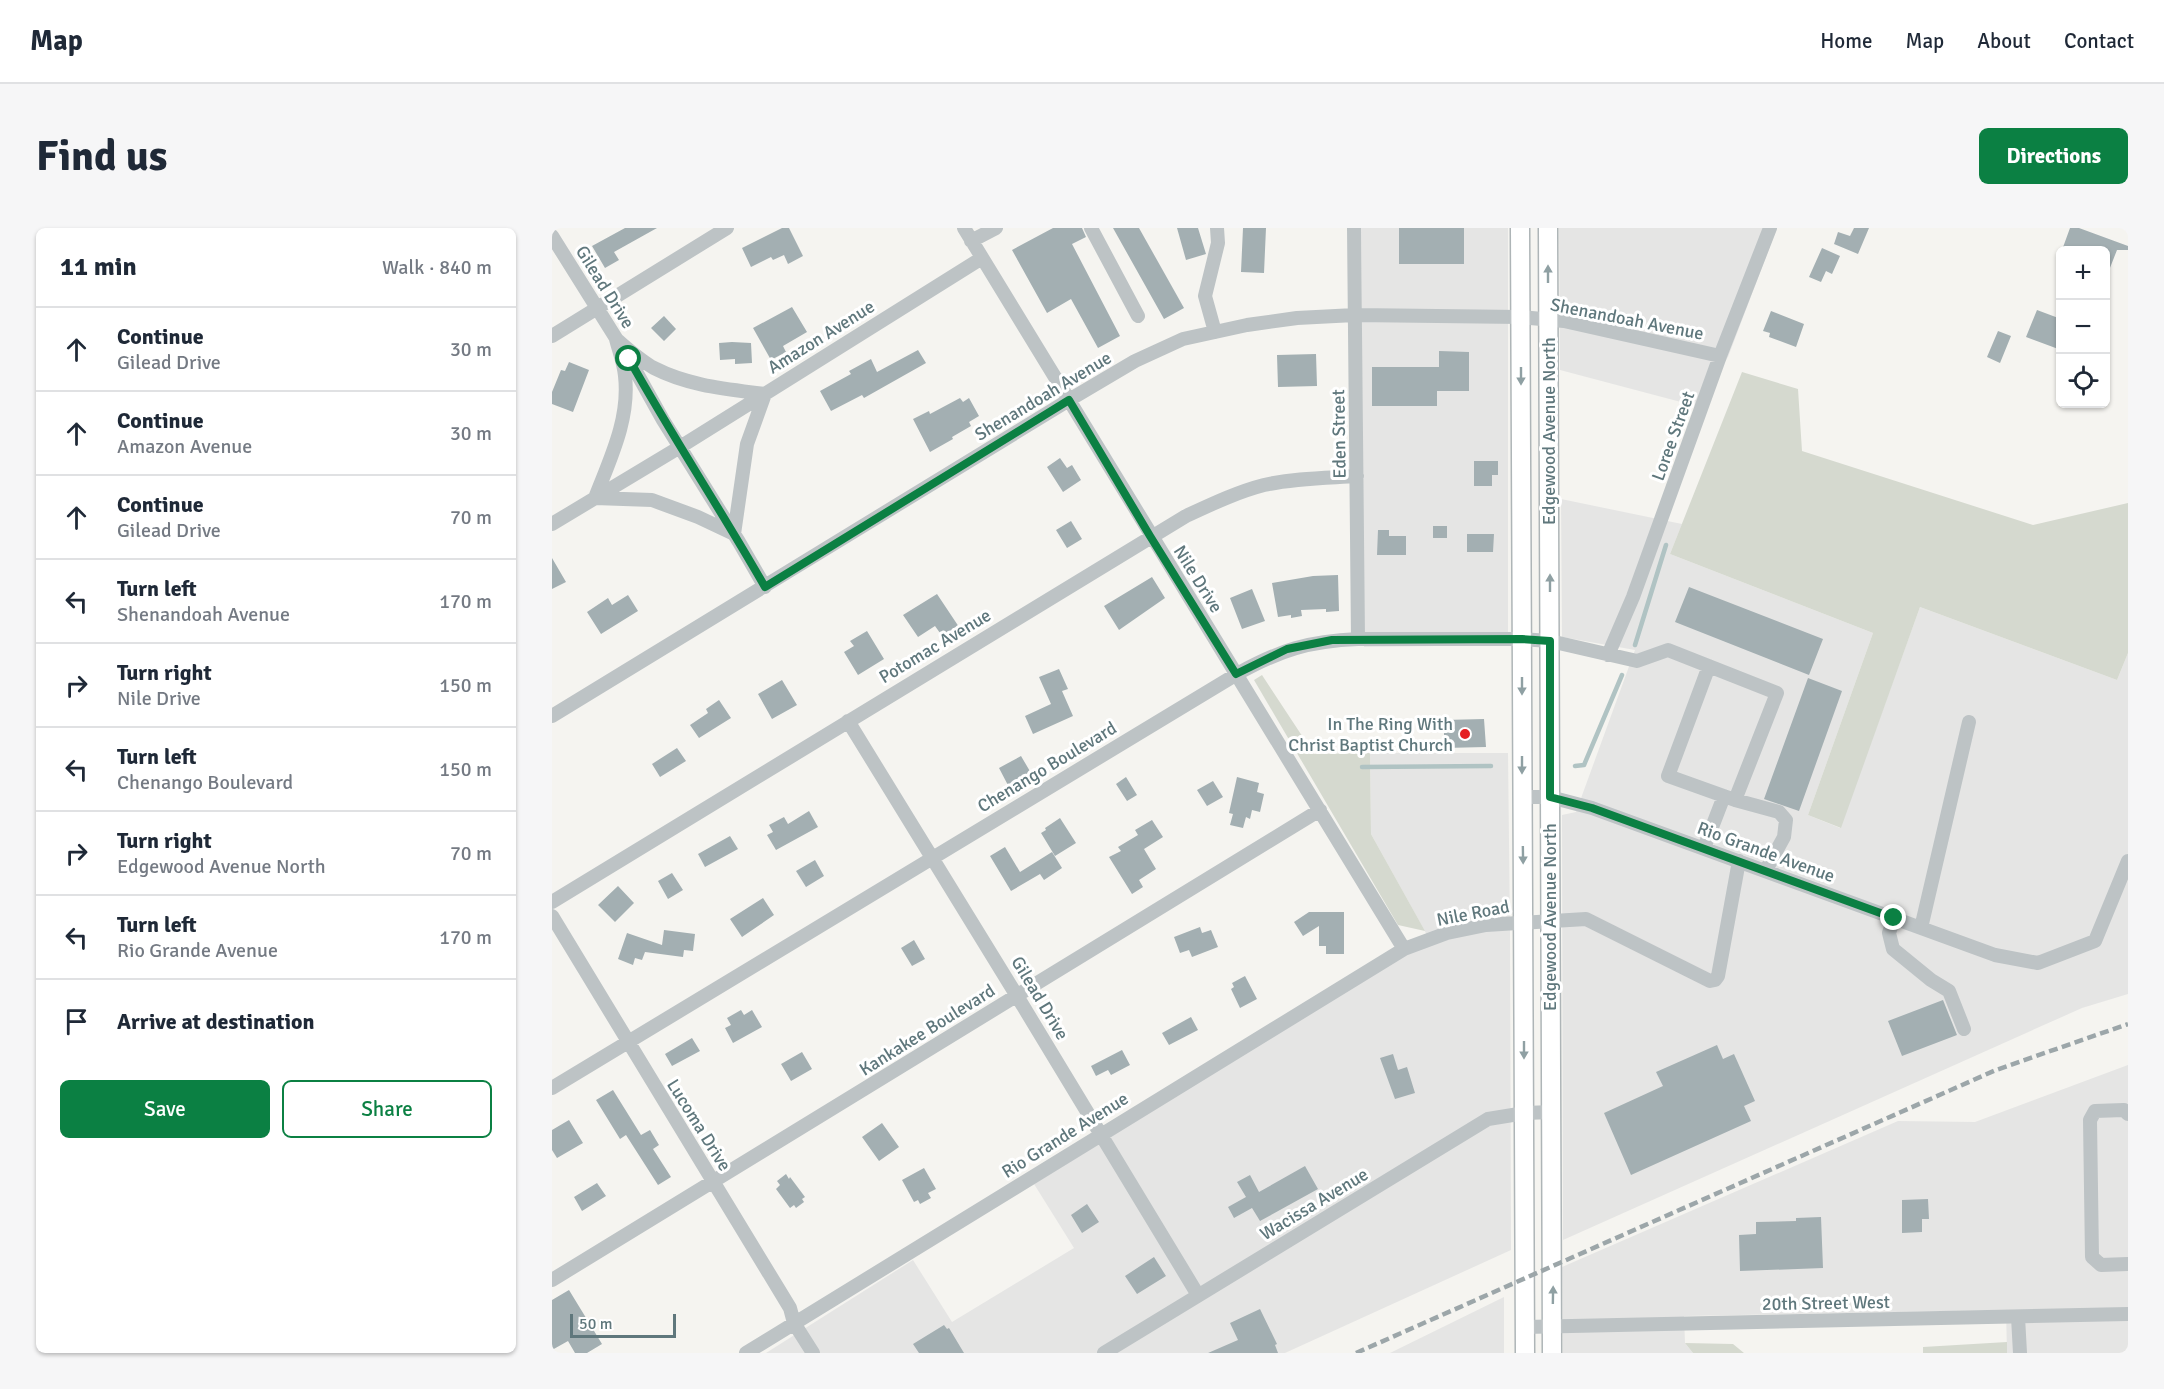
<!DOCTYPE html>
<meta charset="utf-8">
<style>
body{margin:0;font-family:Signika,sans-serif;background:#f6f6f7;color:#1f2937}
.controls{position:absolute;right:18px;top:18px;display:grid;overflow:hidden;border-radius:9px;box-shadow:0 2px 4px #0004}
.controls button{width:54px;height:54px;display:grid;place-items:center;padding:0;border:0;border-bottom:2px solid #e0e1e3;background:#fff;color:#1f2937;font:30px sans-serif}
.scale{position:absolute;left:18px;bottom:15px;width:106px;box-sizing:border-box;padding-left:6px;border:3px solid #5f777c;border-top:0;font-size:16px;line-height:21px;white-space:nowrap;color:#5f777c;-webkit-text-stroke:4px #fff;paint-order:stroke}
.stop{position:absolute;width:18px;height:18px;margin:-14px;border:4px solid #0b8043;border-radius:50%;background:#fff}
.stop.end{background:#0b8043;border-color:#fff;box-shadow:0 2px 6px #0008}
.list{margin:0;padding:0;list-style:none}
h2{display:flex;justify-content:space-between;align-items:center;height:78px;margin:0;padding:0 24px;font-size:26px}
h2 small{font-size:20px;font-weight:400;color:#747a83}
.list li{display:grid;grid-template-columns:39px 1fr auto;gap:18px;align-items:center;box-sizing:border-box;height:84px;padding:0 24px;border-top:2px solid #e0e1e3}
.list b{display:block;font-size:22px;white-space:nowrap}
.list p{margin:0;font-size:20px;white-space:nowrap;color:#747a83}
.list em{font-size:20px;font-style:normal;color:#747a83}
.actions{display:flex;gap:12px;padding:18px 24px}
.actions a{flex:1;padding:14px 0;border:2px solid #0b8043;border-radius:9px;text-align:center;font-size:21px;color:#0b8043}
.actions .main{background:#0b8043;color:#fff}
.icon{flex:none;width:33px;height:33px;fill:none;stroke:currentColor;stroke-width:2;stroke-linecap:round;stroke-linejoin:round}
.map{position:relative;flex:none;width:1576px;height:1125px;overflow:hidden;border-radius:9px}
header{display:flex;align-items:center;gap:36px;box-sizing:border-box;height:84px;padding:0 30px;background:#fff;border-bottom:2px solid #e0e1e3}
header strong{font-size:28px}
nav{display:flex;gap:33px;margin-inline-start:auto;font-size:21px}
.intro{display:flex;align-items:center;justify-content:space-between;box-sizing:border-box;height:144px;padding:0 36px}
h1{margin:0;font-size:42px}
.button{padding:15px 27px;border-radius:9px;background:#0b8043;color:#fff;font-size:21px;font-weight:700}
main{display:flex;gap:36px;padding:0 36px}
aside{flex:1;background:#fff;border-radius:9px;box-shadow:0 2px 4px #0004}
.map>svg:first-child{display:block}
</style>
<header>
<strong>Map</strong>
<nav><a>Home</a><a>Map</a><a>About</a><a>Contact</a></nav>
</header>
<div class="intro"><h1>Find us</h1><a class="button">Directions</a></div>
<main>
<aside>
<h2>11 min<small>Walk · 840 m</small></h2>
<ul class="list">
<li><svg class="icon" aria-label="ahead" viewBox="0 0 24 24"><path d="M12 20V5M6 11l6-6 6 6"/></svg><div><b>Continue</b><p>Gilead Drive</p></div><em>30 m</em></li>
<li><svg class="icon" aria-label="ahead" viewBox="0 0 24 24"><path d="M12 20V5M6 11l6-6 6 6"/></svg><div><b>Continue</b><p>Amazon Avenue</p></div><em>30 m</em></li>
<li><svg class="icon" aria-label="ahead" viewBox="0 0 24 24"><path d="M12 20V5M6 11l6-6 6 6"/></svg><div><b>Continue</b><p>Gilead Drive</p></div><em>70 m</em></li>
<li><svg class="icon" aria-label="left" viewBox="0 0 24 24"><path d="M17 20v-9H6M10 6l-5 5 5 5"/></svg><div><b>Turn left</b><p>Shenandoah Avenue</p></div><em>170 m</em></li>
<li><svg class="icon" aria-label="right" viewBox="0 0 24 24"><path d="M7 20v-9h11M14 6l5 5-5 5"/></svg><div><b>Turn right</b><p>Nile Drive</p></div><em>150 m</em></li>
<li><svg class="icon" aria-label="left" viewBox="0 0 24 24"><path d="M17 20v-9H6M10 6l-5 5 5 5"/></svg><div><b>Turn left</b><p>Chenango Boulevard</p></div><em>150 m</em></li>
<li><svg class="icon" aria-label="right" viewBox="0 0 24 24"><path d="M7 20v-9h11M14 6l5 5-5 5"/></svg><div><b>Turn right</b><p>Edgewood Avenue North</p></div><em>70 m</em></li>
<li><svg class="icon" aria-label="left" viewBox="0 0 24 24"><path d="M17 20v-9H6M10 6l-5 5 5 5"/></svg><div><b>Turn left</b><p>Rio Grande Avenue</p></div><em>170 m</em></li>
<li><svg class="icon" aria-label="arrive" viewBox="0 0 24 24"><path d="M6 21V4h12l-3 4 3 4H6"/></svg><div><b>Arrive at destination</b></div></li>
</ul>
<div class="actions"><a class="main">Save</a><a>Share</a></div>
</aside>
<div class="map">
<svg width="1576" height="1125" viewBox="0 0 1576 1125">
<rect width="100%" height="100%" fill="#f5f4f0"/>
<path fill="#e5e5e4" d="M809,0H956V417L812,419Z
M1007,0H1225L1176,129L1144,178L1008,142Z
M1009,271L1130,296L1118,326L1321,405L1256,587L1288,600L1368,379L1565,452L1576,425V766L1530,780L1011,1012L1010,587L1024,584L1083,422L1010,409Z
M818,525H956L958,701L959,1022L733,1125H214L361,1032L400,1094L522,1020L482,956L854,726L880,716L819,606Z
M1576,837V1125H1455L1454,1082L1132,1088L1133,1115L1141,1125H1011L1010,1039L1346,893L1423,894Z
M952,1069V1125H838Z"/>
<path fill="#d5d9cf" d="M1190,144L1246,161L1250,223L1481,297L1576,275V425L1565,452L1368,379L1289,600L1256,587L1321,405L1118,326Z
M710,447L762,526L818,525L819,606L873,703L846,697L702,452Z
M1455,1114V1125H1371V1119Z
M1133,1115L1181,1116L1192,1125H1141Z"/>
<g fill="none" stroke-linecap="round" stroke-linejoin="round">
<path stroke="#b0c3c3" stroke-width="4.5" d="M1083,417L1114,317
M1023,538L1032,537L1070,447
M810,539L939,538"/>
</g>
<path fill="#a3afb2" d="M73,0H105L62,24L67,32L53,40L40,18Z
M230,0H237L251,28L236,36L232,27L221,32L219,29L199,39L190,20Z
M501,0H530L534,9L520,16L568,108L546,120L519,71L495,85L460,22Z
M561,0H587L632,80L612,91Z
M625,0H646L654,26L634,32Z
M691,0H714L712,45L689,44Z
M847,0H912V36H847Z
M1302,0H1317L1306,26L1282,16L1286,4L1298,8Z
M1518,0H1527L1576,18V22H1565L1554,50V22H1510Z
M1270,20L1288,28L1280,46L1274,43L1269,54L1257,49Z
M240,79L255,104L231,118L234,124L219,132L201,100Z
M1485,82L1509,91V122L1474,109Z
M1219,83L1252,96L1244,119L1217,109L1218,105L1211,103Z
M112,88L124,101L112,113L99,100Z
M1446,103L1459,108L1448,135L1435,129Z
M180,114L199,115L200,135L183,136V131L168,132L167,115Z
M366,122L374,135L312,170L310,167L279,183L268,163L299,146L297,143L319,131L325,144Z
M887,123L917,124V163H885V178H820V139H887Z
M764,126L765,158L726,159L725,127Z
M17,134L37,142L21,184L0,176V164L9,142L13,143Z
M408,170L411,174L417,170L427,188L417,194L419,198L400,209L401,211L378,224L361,191L377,183L378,186Z
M508,230L515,240L520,237L529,252L511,264L495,239Z
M922,233H946V247H940V258H922Z
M519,293L530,311L515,320L504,302Z
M881,298H895V310H881Z
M826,302H837V308H854V327H825Z
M915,306H942L941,324H915Z
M0,330L14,354L0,361Z
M786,347L787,383L774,384V381L749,382L750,388L739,390V387L726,389L720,355L761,348Z
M600,349L613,370L567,402L552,378Z
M1137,359L1271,411L1257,447L1123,394Z
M700,361L713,393L690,401L678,370Z
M385,366L409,402L393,412L383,398L366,409L351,387Z
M76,367L86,383L49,406L35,384L56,370L60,377Z
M315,403L332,431L306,447L292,424L302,418L298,413Z
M507,441L516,461L510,463L521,488L481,506L473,488L499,476L487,449Z
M1256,450L1290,463L1247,583L1212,571Z
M230,452L245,477L220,491L206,466Z
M167,472L179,490L147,510L138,497L156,485L154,481Z
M932,491L934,519L892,520V492Z
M125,520L134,533L108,549L100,536Z
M469,528L479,545L472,549L475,554L459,563L447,540Z
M574,549L585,567L575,573L564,556Z
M685,549L707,555L705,564L712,566L708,584L700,582L698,591L694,589L691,600L678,597L681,586L677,585Z
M661,553L671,569L655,578L645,562Z
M257,583L266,599L224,622L215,607L221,604L217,597L232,589L236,596Z
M508,590L524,615L503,628L489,605L494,602L493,600Z
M600,592L611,609L592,621L604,641L587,652L591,659L580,666L557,629L569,623L566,619L586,607L583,602Z
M178,608L186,621L153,639L146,626Z
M453,619L468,644L500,624L510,640L492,652L488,646L459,663L438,628Z
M263,632L272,648L254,659L244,643Z
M120,645L131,662L116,671L106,653Z
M66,658L82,675L63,694L46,677Z
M211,670L222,687L190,709L178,691Z
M757,684H792V726H774V718H767V698L751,708L742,694Z
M648,699L650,705L659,702L666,719L640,729L637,722L628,725L622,709Z
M112,702L143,706L141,723L132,722L131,729L93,724L90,732L83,730L81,737L66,731L75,705L110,717Z
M362,712L373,731L360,738L349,720Z
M693,748L705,771L688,780L679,761L682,759L680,755Z
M1391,772L1405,807L1350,828L1336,793Z
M189,782L192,787L200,782L210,799L181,815L173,800L179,797L175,790Z
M639,789L646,802L617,817L610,805Z
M140,810L148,823L120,838L113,826Z
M1165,817L1171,831L1182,826L1203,873L1192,878L1199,893L1079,947L1052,885L1111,858L1104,844Z
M570,822L578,837L559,847L556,842L544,848L539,838Z
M250,824L260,841L239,853L229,836Z
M841,826L846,842L855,839L863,865L843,871L828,830Z
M61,862L89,907L98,902L107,917L101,921L119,949L106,957L74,907L68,911L44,872Z
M17,892L31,915L5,930L0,922V902Z
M330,895L347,919L327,933L310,909Z
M753,938L766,961L708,993L700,980L682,990L676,979L694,969L685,954L698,947L707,964Z
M372,940L384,961L376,965L379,970L368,976L366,972L362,974L350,952Z
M234,946L237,951L238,949L253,969L250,971L252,974L244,980L242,977L238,980L224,961L228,957L225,953Z
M45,955L54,968L30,983L22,969Z
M1376,971L1377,991H1370V1004L1350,1005V972Z
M535,976L547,994L530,1005L519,987Z
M1269,989L1271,1040L1188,1043L1187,1007L1204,1006V994L1244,993V990Z
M602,1029L614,1048L585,1066L573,1048Z
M17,1062L50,1116L35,1125H23L16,1113L0,1122V1072Z
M708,1081L725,1116L723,1117L726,1125H656L686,1112L678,1095Z
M392,1097L395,1101L397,1100L412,1125H367L361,1116Z"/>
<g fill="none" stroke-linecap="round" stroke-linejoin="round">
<defs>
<path id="major" d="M968,0L973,1125
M996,0L1000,1125"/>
</defs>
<use href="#major" stroke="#aeb5b7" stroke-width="21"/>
<path stroke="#bdc3c5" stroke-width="14" d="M412,0L852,721
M539,0L586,88
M802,0L806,411
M0,8L77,131L111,192L187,314L213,359
M419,13L444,0
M663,104L653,68L666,15L665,0
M0,108L175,0
M64,111C76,121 89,133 102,140C137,158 175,161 213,166L195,216L182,306L146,289L100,272L43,270C58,231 78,191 73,148C72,136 67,123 64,111Z
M0,296L128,219L430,30
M1056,427L1081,369L1168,128L1218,0
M1157,438L1116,548L1183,572L1227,584L1234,592L1232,609L1214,642
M0,488L517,172L583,133L631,111L695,97L745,90L803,87L968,89L1012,93L1168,128
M296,493L465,768L646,1067
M970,569H998L1040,580L1443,727L1486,735L1543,713L1576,633
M1152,620L1172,568
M0,674L634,288C660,276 685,264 712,257C743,250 774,250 805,248
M0,688L238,1080L242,1095L261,1125
M1342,690L1337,705L1341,721L1379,752L1397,763L1412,801
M1369,700L1417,494
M0,860L685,446C728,422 757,413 806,411H970L998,413L1085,433L1116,422L1225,465L1183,572
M1576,886L1572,882L1543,883L1538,892L1540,1029L1549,1037L1576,1036
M0,1052L768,582
M1466,1089L1468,1125
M973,1099L1576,1086
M194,1125L852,721L895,705L934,697L1034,691L1158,753L1163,752L1166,748L1187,633
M552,1125L936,891L973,885L1000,884"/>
<use href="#major" stroke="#fff" stroke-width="18"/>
<path stroke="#9ca6a9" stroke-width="4.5" stroke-dasharray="9 4.5" stroke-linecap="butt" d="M804,1125L1444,842L1576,796"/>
</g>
<defs><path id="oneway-solid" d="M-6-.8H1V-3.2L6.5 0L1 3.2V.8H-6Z" transform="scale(1.5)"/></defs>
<g fill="#8fa0a3">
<use href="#oneway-solid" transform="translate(996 46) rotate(-90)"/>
<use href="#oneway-solid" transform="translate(969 148) rotate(90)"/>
<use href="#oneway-solid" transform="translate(998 355) rotate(-90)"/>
<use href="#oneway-solid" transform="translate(970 458) rotate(90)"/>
<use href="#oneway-solid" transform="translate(970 537) rotate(90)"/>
<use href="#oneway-solid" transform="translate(971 627) rotate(89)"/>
<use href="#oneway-solid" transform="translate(972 822) rotate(90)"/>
<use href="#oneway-solid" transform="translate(1001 1067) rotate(-89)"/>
</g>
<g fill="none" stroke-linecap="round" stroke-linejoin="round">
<path stroke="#0b8043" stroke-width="8" d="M77,131C120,208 169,282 213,359L517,172L598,308L684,446L735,421L780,412L970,411L998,413V569L1040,580L1342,690"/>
</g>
<circle fill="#e52022" stroke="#fff" stroke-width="2" cx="913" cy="506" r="6"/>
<g text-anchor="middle" stroke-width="6" stroke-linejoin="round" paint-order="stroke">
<g font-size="18" fill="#5f777c" stroke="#fff">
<text transform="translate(53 59) rotate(58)" y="6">Gilead Drive</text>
<text transform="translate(1075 91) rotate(11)" y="6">Shenandoah Avenue</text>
<text transform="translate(269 109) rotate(-32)" y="6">Amazon Avenue</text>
<text transform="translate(491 168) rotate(-31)" y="6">Shenandoah Avenue</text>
<text transform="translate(997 203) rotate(-90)" y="6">Edgewood Avenue North</text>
<text transform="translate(787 206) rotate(-91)" y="6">Eden Street</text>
<text transform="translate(1121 208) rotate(-70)" y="6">Loree Street</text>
<text transform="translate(646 351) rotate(58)" y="6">Nile Drive</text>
<text transform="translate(383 418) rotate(-31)" y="6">Potomac Avenue</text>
<text transform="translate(495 539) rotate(-31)" y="6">Chenango Boulevard</text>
<text transform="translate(1214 624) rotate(20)" y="6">Rio Grande Avenue</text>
<text transform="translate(921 685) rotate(-11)" y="6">Nile Road</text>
<text transform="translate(998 689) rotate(-90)" y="6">Edgewood Avenue North</text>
<text transform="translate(488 770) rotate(59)" y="6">Gilead Drive</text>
<text transform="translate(375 802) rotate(-32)" y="6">Kankakee Boulevard</text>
<text transform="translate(147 897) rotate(58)" y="6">Lucoma Drive</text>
<text transform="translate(513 907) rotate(-32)" y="6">Rio Grande Avenue</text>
<text transform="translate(762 976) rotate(-31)" y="6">Wacissa Avenue</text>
<text transform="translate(1274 1075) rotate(-1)" y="6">20th Street West</text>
</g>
<g font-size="18" fill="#5f777c" stroke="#fff" text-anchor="end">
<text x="901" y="502">In The Ring With<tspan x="901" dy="21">Christ Baptist Church</tspan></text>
</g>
</g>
</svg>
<div class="controls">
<button>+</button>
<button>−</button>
<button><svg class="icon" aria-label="locate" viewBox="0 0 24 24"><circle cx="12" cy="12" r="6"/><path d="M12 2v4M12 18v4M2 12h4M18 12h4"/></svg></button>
</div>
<div class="scale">50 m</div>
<div class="stop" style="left:77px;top:131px"></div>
<div class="stop end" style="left:1342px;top:690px"></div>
</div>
</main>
